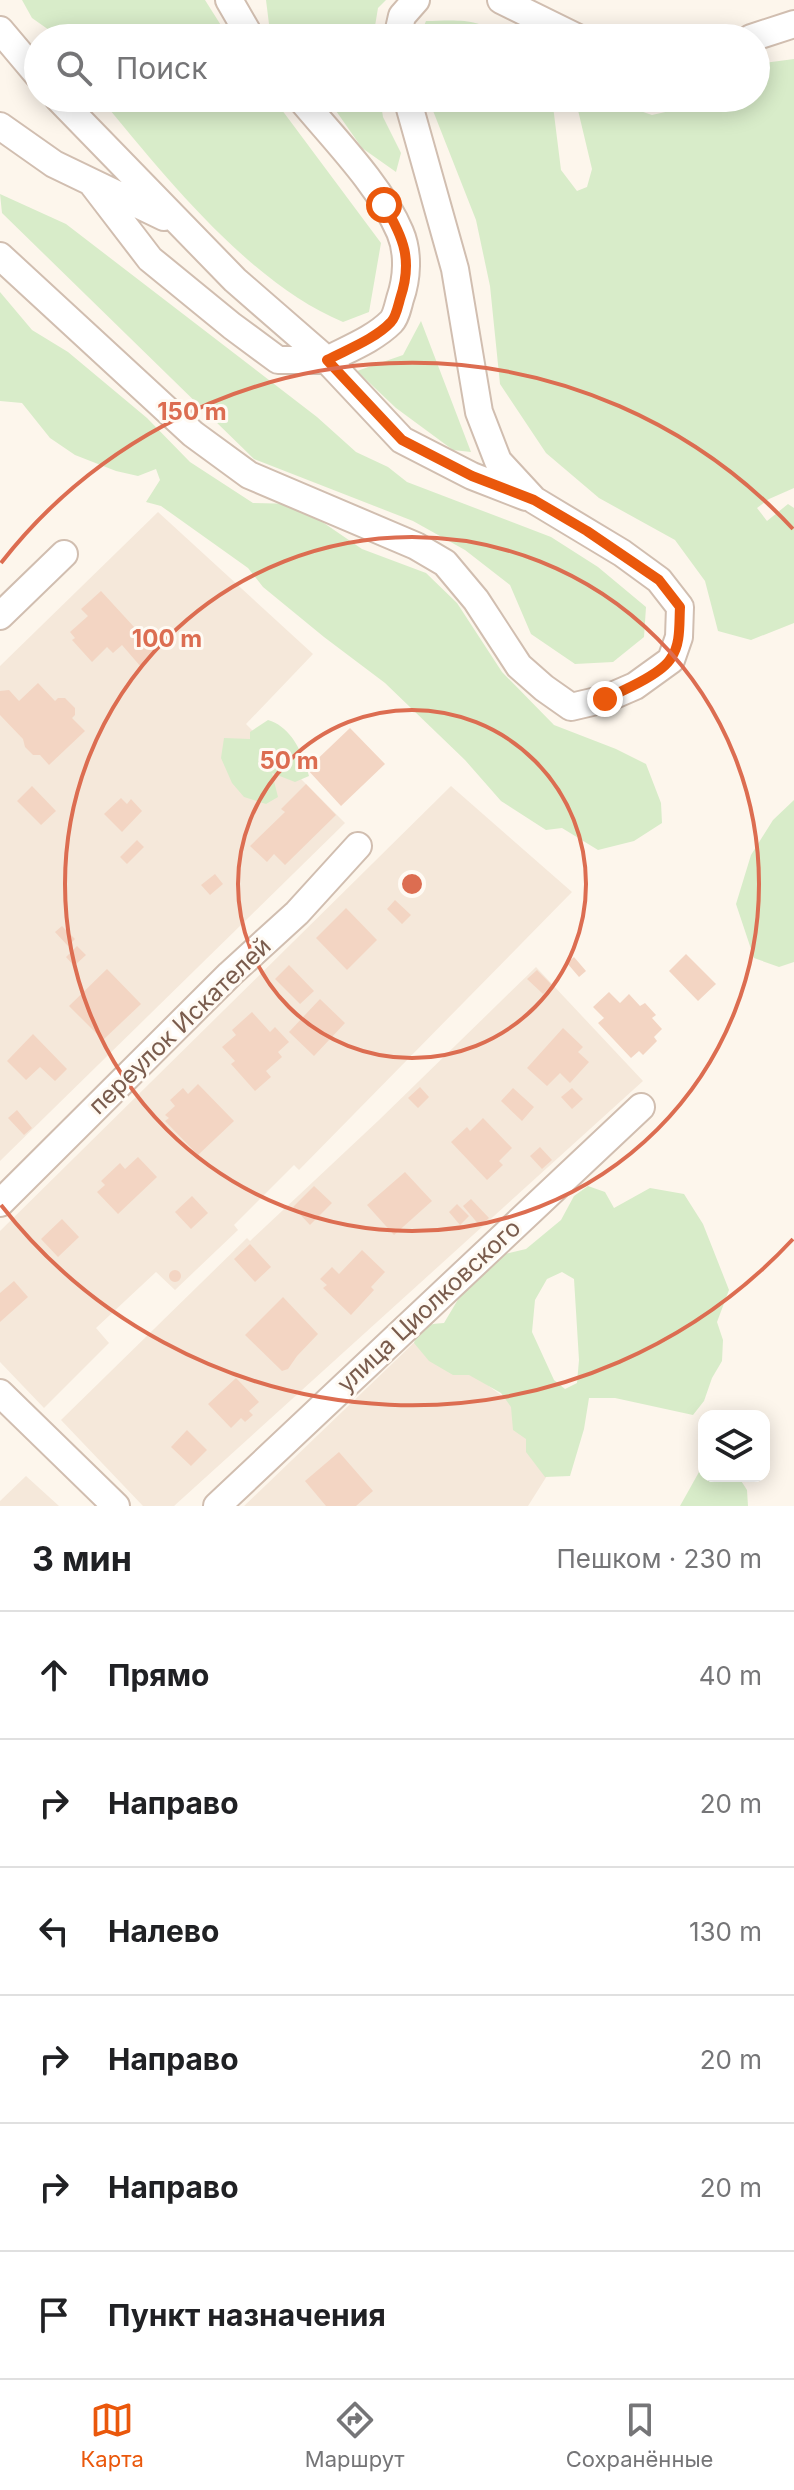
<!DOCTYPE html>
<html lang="ru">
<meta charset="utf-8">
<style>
body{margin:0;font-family:Inter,sans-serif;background:#f2f2f2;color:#202124}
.controls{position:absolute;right:24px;bottom:24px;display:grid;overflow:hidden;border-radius:16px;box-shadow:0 4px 20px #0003}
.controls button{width:72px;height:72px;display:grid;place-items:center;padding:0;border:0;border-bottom:2px solid #e0e0e0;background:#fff;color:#202124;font:40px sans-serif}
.stop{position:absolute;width:24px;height:24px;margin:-18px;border:6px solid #ea580c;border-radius:50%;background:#fff}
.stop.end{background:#ea580c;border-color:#fff;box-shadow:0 2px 8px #0008}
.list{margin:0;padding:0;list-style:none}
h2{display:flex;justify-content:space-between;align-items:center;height:104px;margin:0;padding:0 32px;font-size:34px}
h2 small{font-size:26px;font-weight:400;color:#757577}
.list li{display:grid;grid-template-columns:52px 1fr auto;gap:24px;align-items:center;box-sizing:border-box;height:128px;padding:0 32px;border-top:2px solid #e0e0e0}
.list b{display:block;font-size:30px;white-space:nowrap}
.list em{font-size:26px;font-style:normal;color:#757577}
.icon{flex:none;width:44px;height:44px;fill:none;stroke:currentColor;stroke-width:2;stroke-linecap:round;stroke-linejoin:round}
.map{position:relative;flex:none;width:794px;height:1506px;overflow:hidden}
.search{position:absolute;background:#fff;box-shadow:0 4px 20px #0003;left:24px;right:24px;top:24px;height:88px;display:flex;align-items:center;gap:20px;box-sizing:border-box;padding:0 28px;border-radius:44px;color:#757577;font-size:30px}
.sheet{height:872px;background:#fff}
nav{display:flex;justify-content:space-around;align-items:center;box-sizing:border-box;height:112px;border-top:2px solid #e0e0e0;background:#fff;font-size:22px;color:#757577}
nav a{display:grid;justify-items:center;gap:4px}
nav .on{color:#ea580c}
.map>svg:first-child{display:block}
</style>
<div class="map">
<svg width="794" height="1506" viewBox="0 0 794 1506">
<rect width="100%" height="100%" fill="#fdf6ec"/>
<path fill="#f5e8da" d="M158,512L313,654L246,724L345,823L0,1161V666Z
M451,786L572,892L299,1170L294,1165L234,1225L238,1230L175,1290L156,1272L96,1328L109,1343L44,1408L0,1362V1231Z
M536,967L643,1081L174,1506H143L61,1420L247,1238L250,1241L379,1120Z
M421,1336L567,1444L528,1506H244Z
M26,1476L59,1506H0V1501Z"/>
<path fill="#d8ecc9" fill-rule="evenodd" d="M22,0H205L229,38H55L49,30L32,18Z
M266,0H386L378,8L373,38H276L270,32Z
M426,21C451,21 482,16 499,38H419Z
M794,59V488L769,499L757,508L767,521L788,504L794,508V623L751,640L718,631L705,581L675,540L599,498L546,453L500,384L490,286L476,220L428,98H552L561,170L577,191L587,187L592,169L577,106L578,98H602L652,115L683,108L704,98H756V64Z
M100,98H273L381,243L369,312L343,322C249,283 164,175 100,98Z
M327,98H380L383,117L401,153L396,172L362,148Z
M0,194L66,224L317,417L356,452L388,467L407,482L551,537L598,567L646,607L644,637L613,662L575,664L531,634L510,585L465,550L413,521L254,459L2,213Z
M0,292L32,330L68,352L147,418L190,462L253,503L296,504L362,549L426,573L457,603L502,672L554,725L616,749L646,764L661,803L662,823L634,841L598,850L562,828L546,830L501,801L465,760L385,683L324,637L263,587L248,568L161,506L146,502L160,480L156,469L138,476L116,471L75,455L50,438L22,403L0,401Z
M421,321L471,452L453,450L396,408L357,371L403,355Z
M268,720C292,727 303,754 309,776L295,782L272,773L278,797L266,804L244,797L232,783L221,758L224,738L250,739V732Z
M794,800V962L779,967L754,958L736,904L751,855L773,820Z
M588,1186L605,1192L614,1208L650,1188L684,1194L703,1224L729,1290L717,1322L723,1340L722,1361L712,1378L704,1401L693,1415L615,1398H589L584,1429L570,1476L545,1477L526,1452V1439L513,1430L511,1407L501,1393L469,1375H453L429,1361L414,1343C420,1323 426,1325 444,1323L469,1281L484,1259L526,1249L561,1220L574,1196ZM562,1272L574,1279L579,1360L577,1383L565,1389L554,1380L532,1332L535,1300L547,1279Z
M704,1470V1476H738L747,1490L748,1506H680L699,1472Z"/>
<path fill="#f3d5c3" d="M101,591L157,652L141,667L122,645L113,653L107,647L92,662L72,640L75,638L70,632L88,616L81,609Z
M38,683L55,701L58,698H65L75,708V715L72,718L85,731L49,765L40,755H33L25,747L23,739L0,715V691L9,690L19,701Z
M350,728L385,764L341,806L307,769Z
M306,784L336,815L285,865L274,854L267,862L250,846L285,812L281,809Z
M32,786L56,811L41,825L17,801Z
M121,798L127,804L131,799L142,811L122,832L104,814Z
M137,840L144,847L127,864L120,857Z
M215,874L223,884L210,895L201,885Z
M395,900L411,915L402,924L387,909Z
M346,908L377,940L347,970L316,938Z
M62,926L75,939L68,946L55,932Z
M77,946L86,955L74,966L66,957Z
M686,954L716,984L698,1001L669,971Z
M574,957L586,971L579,977L567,963Z
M289,965L314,991L300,1004L275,979Z
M107,969L141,1004L103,1040L69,1006Z
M537,970L552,985L543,994L527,979Z
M609,992L620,1003L629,994L640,1006L645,1003L656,1015L652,1018L662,1029L654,1037L657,1041L643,1055L639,1051L631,1058L598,1023L604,1018L593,1007Z
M320,999L345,1023L314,1056L289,1032Z
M252,1012L270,1032L275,1027L289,1042L278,1052L282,1057L266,1071L271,1077L255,1091L231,1064L235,1061L222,1047L236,1035L232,1030Z
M563,1028L583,1047L578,1052L589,1062L570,1083L560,1073L547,1086L527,1068Z
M33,1034L67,1069L55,1081L40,1067L26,1080L7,1061Z
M198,1084L234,1121L198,1155L165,1121L169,1118L165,1115L175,1106L170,1100L183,1088L188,1094Z
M420,1087L429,1097L418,1108L408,1098Z
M513,1088L534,1107L522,1121L501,1101Z
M572,1088L583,1099L572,1109L561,1097Z
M17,1110L32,1128L24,1135L8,1118Z
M483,1118L512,1148L499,1161L503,1165L487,1180L451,1142L467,1127L470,1131Z
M540,1147L552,1160L542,1169L530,1156Z
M138,1157L157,1177L118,1214L97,1192L105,1185L101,1181L120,1163L125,1169Z
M405,1172L432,1201L394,1235L367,1205Z
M314,1186L332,1203L310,1225L293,1207Z
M192,1196L208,1213L191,1229L175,1212Z
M471,1199L489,1218L480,1226L463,1206Z
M457,1204L469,1216L460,1225L449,1212Z
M62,1219L79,1237L58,1257L41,1239Z
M250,1244L271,1267L255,1282L234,1259Z
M362,1250L385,1272L371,1287L374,1290L351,1315L323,1288L327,1285L320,1279L332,1267L339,1274Z
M169 1276a6 6 0 1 1 12 0a6 6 0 1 1-12 0Z
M14,1281L28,1297L0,1322V1293Z
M283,1297L318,1334L297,1356L288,1369L282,1371L245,1335Z
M236,1378L259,1402L249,1411L253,1415L245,1422L241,1418L231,1428L208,1404Z
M187,1430L207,1450L191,1466L171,1447Z
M339,1452L373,1491L356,1506H326L305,1481Z"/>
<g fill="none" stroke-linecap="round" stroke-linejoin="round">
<defs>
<path id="minor" d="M229,0L251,38
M501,0L578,38
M0,30L38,75
M397,38L402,16L416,0
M751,38L794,24
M58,98L235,280L327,360C348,349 374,339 391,322C396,317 398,306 400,299C407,279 409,253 400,232C380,185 333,138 300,98
M0,126L54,164L164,217
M91,182L150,259L232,326L278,360H327L402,440L472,476L526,497
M0,256L193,434L249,475L416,546L445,563L476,600L519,666L544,688L571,707L605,699L635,686L671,660L679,637L680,607L659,580L622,553L534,500L498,461L479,412L455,269L407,98
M0,616L64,554
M0,1203L230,974L297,913L358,846
M0,1393L116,1506
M217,1506L641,1107"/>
</defs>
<use href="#minor" stroke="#d1beb0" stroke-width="30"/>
<use href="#minor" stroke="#fff" stroke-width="26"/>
</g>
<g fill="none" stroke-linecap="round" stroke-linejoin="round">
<path stroke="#ea580c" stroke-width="10" d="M384,205C404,238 413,261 400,299C398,306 396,317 391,322C375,339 348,349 327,360L402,440L472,476L534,500L587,531L659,580L680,607C679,624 681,644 671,658C662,674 622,691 605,699"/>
</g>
<g fill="none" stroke="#dc6d51" stroke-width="4">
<circle cx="412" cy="884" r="174"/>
<circle cx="412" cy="884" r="347"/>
<path d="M793 1239A521 521 0 0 1 1 1205M1 563A521 521 0 0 1 793 529"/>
</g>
<g text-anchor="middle" stroke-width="6" stroke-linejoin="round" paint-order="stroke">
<g font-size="24" fill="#7a5c4d" stroke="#fffaf3">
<text transform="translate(180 1026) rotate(-44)" y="8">переулок Искателей</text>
<text transform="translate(429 1306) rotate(-43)" y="8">улица Циолковского</text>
</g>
</g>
<circle cx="412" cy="884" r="12" fill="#dc6d51" stroke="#fffaf3" stroke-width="4"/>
<g font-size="24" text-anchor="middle" font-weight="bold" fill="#dc6d51" stroke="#fffaf3" stroke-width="6" stroke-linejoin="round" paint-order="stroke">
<text x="192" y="420">150 m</text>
<text x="167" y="647">100 m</text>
<text x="289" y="769">50 m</text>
</g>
</svg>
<div class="controls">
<button><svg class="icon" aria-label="layers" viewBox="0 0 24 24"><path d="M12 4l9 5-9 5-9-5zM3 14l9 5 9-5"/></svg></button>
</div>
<div class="stop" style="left:384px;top:205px"></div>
<div class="stop end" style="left:605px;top:699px"></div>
<div class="search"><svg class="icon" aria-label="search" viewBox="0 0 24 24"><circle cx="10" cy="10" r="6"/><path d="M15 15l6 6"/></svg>Поиск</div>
</div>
<section class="sheet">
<h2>3 мин<small>Пешком · 230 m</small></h2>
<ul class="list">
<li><svg class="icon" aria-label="ahead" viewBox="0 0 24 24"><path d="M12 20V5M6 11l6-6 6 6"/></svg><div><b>Прямо</b></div><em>40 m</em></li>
<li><svg class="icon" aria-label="right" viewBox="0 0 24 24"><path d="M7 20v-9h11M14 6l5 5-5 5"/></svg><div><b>Направо</b></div><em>20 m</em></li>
<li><svg class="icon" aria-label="left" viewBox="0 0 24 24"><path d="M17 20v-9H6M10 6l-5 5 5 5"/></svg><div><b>Налево</b></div><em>130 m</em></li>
<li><svg class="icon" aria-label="right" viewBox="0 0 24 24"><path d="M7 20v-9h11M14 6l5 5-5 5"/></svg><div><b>Направо</b></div><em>20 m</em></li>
<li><svg class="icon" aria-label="right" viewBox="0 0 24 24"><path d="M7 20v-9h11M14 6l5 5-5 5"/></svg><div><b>Направо</b></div><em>20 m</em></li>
<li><svg class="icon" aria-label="arrive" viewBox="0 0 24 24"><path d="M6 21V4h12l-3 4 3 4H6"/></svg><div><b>Пункт назначения</b></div></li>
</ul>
</section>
<nav>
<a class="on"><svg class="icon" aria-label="map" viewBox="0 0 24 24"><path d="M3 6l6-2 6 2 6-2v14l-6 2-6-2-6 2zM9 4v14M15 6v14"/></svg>Карта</a>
<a><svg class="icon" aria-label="directions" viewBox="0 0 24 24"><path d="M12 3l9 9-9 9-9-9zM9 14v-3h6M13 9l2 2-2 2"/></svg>Маршрут</a>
<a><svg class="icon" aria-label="saved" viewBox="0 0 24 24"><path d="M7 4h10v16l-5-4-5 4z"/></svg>Сохранённые</a>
</nav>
